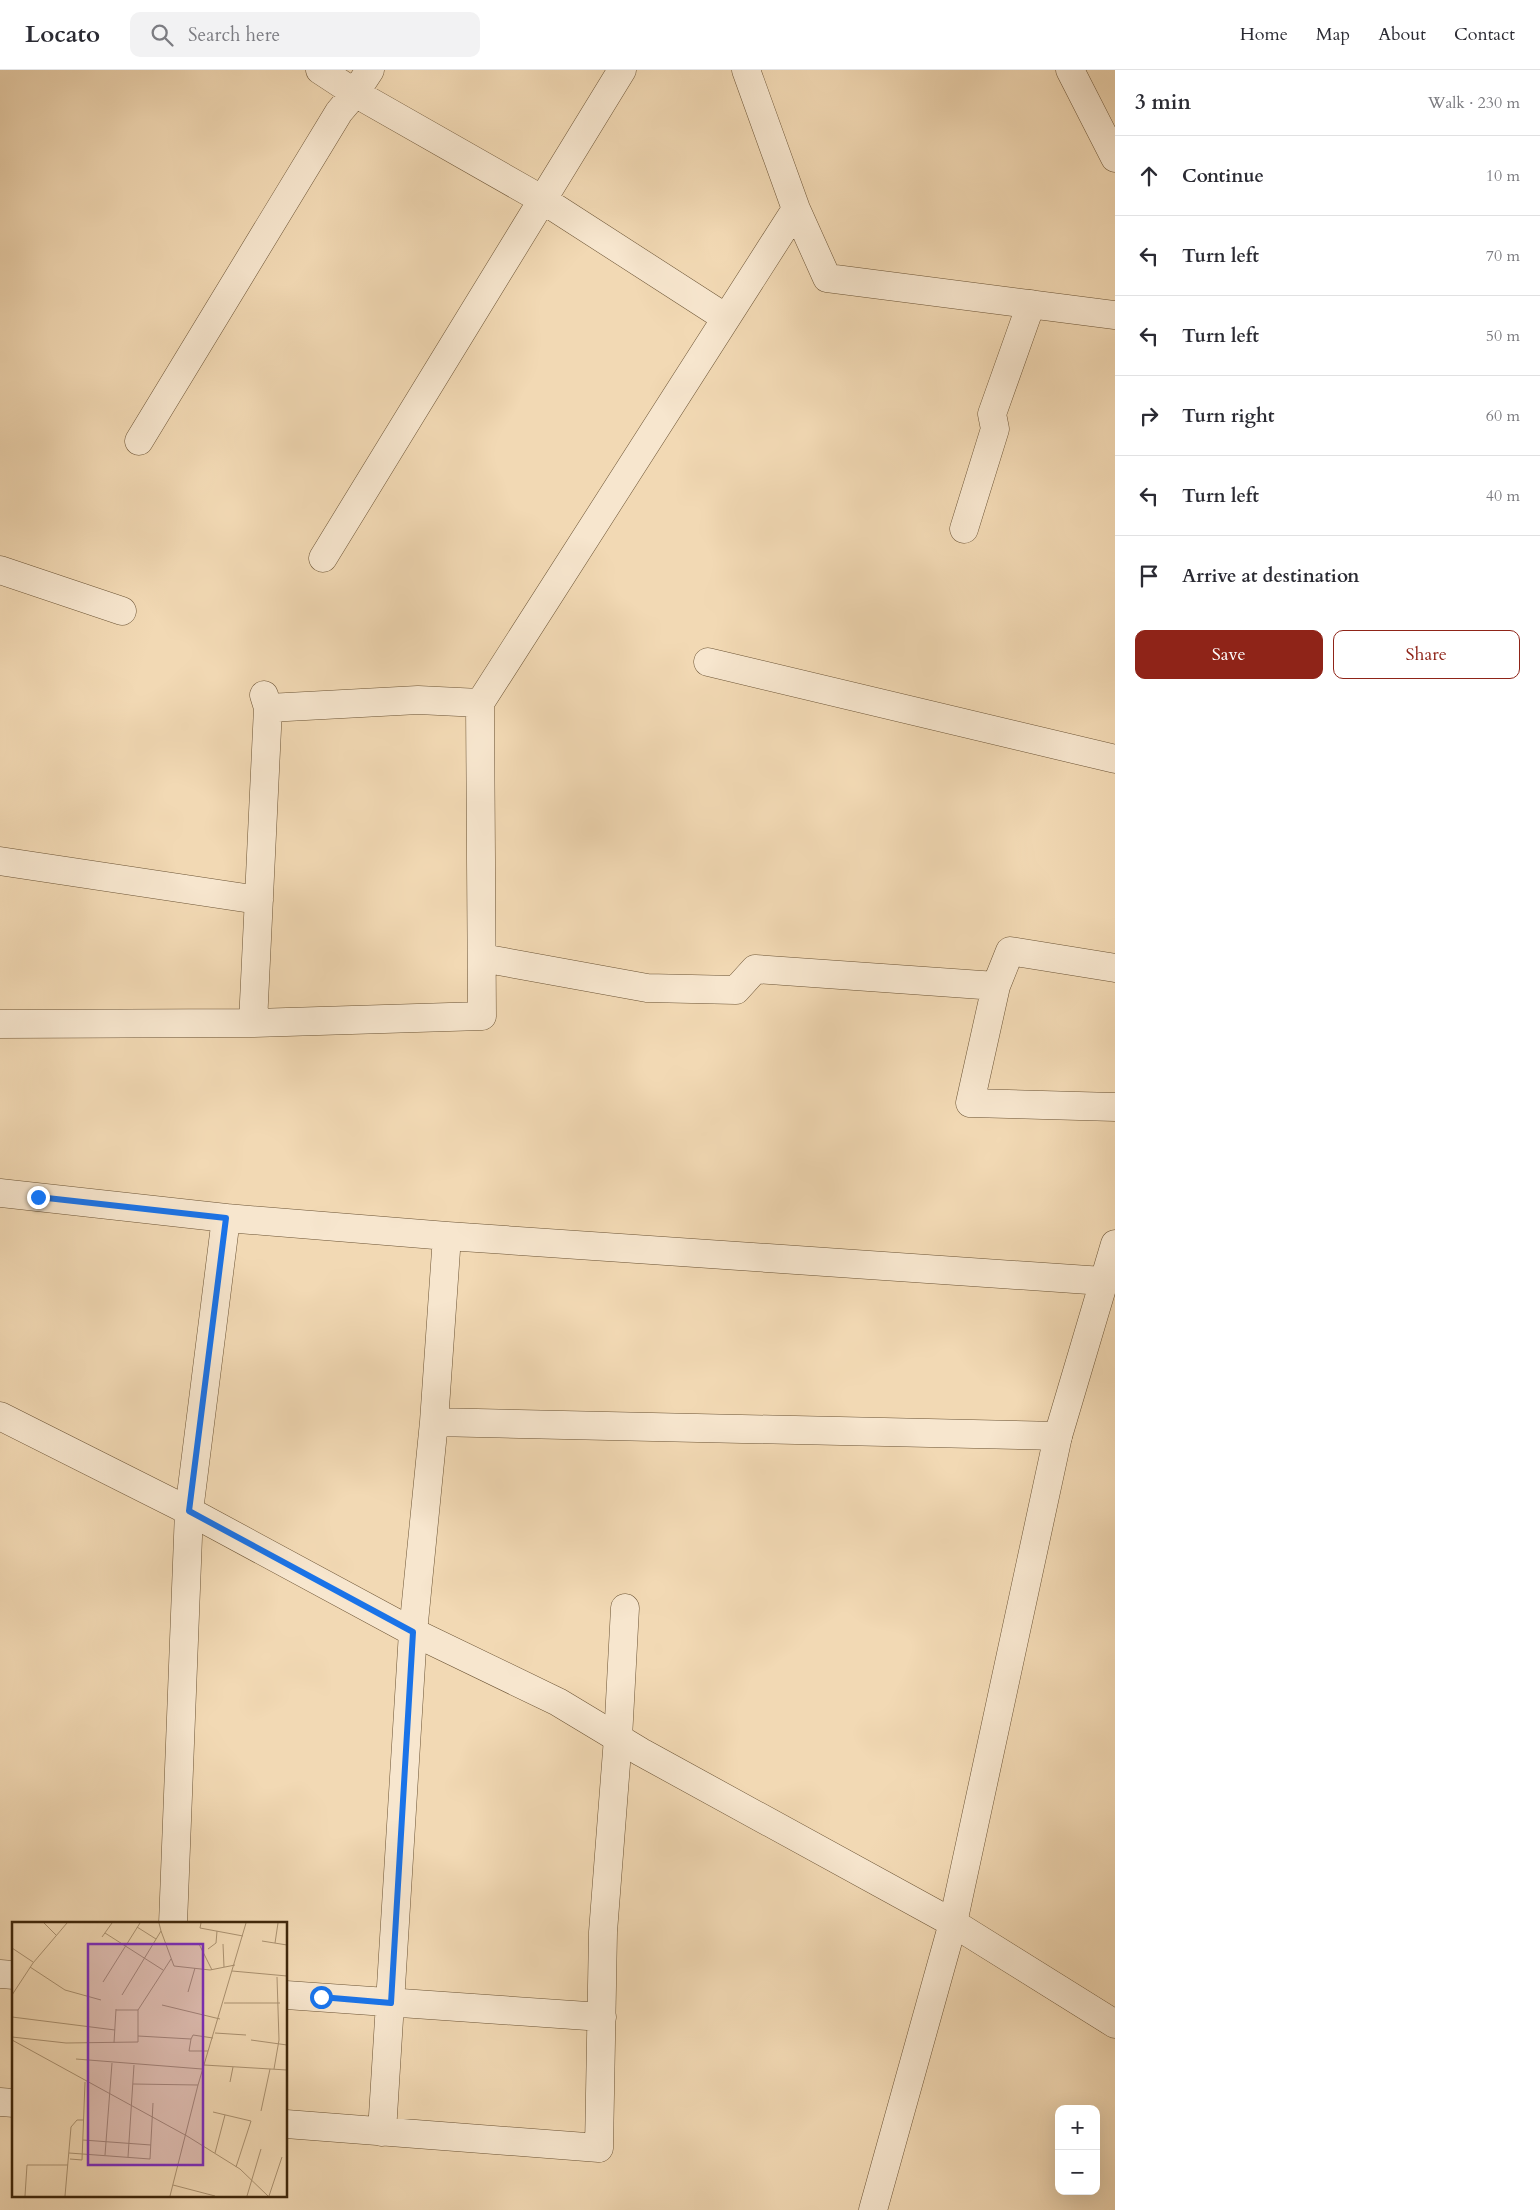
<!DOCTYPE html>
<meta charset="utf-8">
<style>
body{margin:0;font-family:Cardo,serif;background:#f2f2f3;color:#2b2b33}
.controls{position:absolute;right:15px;bottom:15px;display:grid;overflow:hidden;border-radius:10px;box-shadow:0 5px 20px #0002}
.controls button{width:45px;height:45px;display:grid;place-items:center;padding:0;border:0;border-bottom:1px solid #e1e1e2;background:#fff;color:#2b2b33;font:25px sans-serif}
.stop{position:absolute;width:15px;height:15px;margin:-11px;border:4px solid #1a73e8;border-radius:50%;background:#fff}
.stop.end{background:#1a73e8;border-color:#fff;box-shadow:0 1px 5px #0008}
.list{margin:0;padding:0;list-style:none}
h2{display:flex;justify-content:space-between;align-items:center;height:65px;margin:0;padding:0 20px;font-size:21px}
h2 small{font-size:16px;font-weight:400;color:#7c7c81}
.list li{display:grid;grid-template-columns:32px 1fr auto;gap:15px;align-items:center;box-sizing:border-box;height:80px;padding:0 20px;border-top:1px solid #e1e1e2}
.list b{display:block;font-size:19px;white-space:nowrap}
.list em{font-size:16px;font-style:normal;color:#7c7c81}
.actions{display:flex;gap:10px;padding:15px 20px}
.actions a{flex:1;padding:11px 0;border:1px solid #8f2418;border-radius:10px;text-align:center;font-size:18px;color:#8f2418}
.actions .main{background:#8f2418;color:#fff}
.icon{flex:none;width:28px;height:28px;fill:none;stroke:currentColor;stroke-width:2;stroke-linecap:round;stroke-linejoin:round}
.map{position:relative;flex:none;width:1115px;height:2140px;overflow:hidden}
header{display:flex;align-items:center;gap:30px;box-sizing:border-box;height:70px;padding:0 25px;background:#fff;border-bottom:1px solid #e1e1e2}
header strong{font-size:24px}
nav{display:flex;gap:28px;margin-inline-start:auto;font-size:18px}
.search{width:350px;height:45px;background:#f2f2f3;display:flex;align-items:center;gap:12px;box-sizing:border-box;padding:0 18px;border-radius:10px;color:#7c7c81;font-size:19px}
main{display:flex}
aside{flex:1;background:#fff}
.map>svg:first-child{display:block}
</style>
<header>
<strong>Locato</strong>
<div class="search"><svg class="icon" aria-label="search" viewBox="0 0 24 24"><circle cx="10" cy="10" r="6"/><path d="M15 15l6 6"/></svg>Search here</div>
<nav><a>Home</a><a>Map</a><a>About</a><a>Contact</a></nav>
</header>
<main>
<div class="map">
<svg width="1115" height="2140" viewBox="0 0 1115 2140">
<rect width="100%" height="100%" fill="#f2d9b4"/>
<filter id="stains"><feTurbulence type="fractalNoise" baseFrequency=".004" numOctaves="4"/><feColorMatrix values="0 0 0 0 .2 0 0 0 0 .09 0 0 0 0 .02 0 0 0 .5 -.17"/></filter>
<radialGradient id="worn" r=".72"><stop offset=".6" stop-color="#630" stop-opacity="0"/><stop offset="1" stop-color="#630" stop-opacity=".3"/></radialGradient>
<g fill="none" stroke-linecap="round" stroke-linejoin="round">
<defs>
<path id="minor" d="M320,0L355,23L543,130L726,248
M746,0L796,139L827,208L1115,245
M1070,0L1115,88
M139,371L339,42L355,23L370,0
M964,459L995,359L992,344L1031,234
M323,488L622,0
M0,500L122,541
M708,592L1115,689
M268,638L418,630L480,633L796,139
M0,791L259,830
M482,888L647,918L736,920L755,899L996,916
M1115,898L1010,881L996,916L970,1033L1115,1037
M253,953L268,638L264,625
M0,954L253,953L482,946L480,633
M0,1123L226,1148L447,1166L1103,1211
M434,1352L1058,1366
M953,1853L1115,1954
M173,1854L189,1441L226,1148
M0,1904L14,1905
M286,1925L602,1947
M0,2032L14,2033
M286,2054L599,2078L603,1862L618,1668L625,1538
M382,2062L413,1562L434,1352L447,1166"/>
<path id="tertiary" d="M0,1346L189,1441L413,1562L558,1632L641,1682L953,1853
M873,2140L953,1853L1058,1366L1115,1174"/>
</defs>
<use href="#minor" stroke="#6b5334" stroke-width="29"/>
<use href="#tertiary" stroke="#6b5334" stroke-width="29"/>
<use href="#minor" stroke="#f7e6ce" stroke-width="28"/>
<use href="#tertiary" stroke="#f7e6ce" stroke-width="28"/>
</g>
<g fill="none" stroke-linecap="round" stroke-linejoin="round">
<path stroke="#1a73e8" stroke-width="6" d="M38,1127L226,1148L189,1441L413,1562L391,1933L321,1927"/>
</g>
<g transform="translate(12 1852)">
<rect width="275" height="275" fill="#f2d9b4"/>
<path fill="none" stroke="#aa9170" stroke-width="1" d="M32,1L44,13M189,1L188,6L231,14M125,5L144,17M149,9L162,44L198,48L223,43M93,11L151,48M90,15L100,1M250,19L275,23M263,21L266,1M187,22L200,48M211,22L212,45M0,26L21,40M196,27L204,21L205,9M18,45L53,68L89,78M220,49L275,54M91,60L128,1M176,70L183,46M0,73L21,41L55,1M110,73L149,9L147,1M212,81H268M150,83L208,97M104,88H126L159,37M0,95L103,108M203,111L234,113M126,114L179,117M0,115L54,121L126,120V88M0,118L175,214L228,247L256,274M239,118L275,123M102,121L104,87M196,129H177L179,117L181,113L201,116M64,137L190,147M192,143L275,148M262,147L267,118L265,55M218,160L221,145M121,162L186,163M249,189L258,147M201,190L239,199L224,245M71,218L139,223M57,231L138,237L141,181M203,231L213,193M93,233L100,141M116,235L122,143M58,237L70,238L73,160M161,263L203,274M13,274L15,243H56M53,274L59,205L65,198H72M158,274L186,163L234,1M235,274L249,227M257,274L270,235"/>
<path fill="#7b2cbf" fill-opacity="0.15" stroke="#7b2cbf" stroke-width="2.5" d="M76,22H191V243H76Z"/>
<rect width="275" height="275" fill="none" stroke="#3e260a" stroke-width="2.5"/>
</g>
<rect width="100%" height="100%" filter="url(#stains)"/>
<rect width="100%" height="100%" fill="url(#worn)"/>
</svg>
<div class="controls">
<button>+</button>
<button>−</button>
</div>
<div class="stop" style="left:321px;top:1927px"></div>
<div class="stop end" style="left:38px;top:1127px"></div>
</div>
<aside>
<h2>3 min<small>Walk · 230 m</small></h2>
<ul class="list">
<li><svg class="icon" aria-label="ahead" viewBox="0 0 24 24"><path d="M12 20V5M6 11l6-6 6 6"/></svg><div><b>Continue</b></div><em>10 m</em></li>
<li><svg class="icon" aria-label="left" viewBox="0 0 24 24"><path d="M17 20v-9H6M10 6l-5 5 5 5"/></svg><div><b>Turn left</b></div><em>70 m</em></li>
<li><svg class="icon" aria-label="left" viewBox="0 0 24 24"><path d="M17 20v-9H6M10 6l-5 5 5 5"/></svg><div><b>Turn left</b></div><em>50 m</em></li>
<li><svg class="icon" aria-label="right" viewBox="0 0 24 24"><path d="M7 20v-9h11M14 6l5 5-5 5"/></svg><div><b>Turn right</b></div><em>60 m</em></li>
<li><svg class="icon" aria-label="left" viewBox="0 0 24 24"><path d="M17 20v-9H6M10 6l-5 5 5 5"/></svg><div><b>Turn left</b></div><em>40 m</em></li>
<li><svg class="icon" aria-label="arrive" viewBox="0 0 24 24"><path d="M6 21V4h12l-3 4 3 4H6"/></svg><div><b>Arrive at destination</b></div></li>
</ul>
<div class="actions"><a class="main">Save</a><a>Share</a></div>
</aside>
</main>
